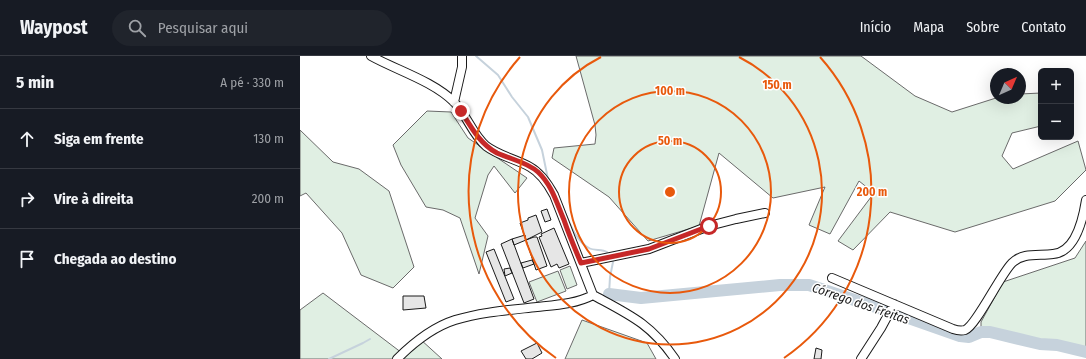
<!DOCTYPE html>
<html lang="pt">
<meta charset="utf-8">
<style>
body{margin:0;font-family:"Fira Sans Condensed",sans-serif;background:#20242c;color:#f1f3f6}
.controls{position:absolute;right:12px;top:12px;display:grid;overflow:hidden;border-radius:6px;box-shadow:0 4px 16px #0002}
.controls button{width:36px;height:36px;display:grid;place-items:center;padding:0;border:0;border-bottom:1px solid #363941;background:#171b24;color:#f1f3f6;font:20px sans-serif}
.compass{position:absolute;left:690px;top:12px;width:36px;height:36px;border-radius:50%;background:#171b24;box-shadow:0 4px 16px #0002;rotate:44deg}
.stop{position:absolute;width:12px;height:12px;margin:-9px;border:3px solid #c62828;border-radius:50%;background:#fff}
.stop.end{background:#c62828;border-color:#fff;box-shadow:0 1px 4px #0008}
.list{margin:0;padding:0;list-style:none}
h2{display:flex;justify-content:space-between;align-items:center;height:52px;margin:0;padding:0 16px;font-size:17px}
h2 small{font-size:13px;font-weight:400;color:#9ea1a6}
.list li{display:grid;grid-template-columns:26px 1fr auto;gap:12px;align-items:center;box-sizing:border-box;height:60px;padding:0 16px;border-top:1px solid #363941}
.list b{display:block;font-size:15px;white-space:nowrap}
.list em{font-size:13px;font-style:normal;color:#9ea1a6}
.icon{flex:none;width:22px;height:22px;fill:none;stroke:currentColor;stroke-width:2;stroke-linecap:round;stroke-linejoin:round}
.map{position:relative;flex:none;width:786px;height:303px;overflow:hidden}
header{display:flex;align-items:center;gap:24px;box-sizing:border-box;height:56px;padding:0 20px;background:#171b24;border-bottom:1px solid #363941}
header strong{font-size:19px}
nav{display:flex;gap:22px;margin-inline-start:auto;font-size:14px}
.search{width:280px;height:36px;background:#20242c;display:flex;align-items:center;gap:10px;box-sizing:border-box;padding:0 14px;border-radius:22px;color:#9ea1a6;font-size:15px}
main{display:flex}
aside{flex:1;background:#171b24}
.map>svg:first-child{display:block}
</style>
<header>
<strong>Waypost</strong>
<div class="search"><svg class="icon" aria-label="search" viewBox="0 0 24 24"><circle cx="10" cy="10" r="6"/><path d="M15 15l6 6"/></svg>Pesquisar aqui</div>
<nav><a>Início</a><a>Mapa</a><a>Sobre</a><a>Contato</a></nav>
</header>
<main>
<aside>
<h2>5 min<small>A pé · 330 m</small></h2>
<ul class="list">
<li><svg class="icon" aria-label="ahead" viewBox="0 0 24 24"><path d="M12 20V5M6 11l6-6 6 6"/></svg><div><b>Siga em frente</b></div><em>130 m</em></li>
<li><svg class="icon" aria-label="right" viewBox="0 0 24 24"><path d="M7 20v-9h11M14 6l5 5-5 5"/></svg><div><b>Vire à direita</b></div><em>200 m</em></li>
<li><svg class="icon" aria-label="arrive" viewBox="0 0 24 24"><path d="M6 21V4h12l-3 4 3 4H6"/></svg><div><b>Chegada ao destino</b></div></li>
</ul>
</aside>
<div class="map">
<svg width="786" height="303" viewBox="0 0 786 303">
<rect width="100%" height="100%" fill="#fff"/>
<path fill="#e0efe3" stroke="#6a6a6a" d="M276,0H561L615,40L652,56L696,42H720V38L741,37V70L712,77L702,100L713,113L778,85L786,114L755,145L655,176L590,156L553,194L538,185L574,137L559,125L530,178L509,169L525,131L473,142L419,97L399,170L348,185L309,141L252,102L254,92L295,88L296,79L295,69Z
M127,55L151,56L168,82L227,122L215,137L194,110L188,119L175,162L188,180L179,218L160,162L143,154L126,151L101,109L93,89Z
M0,74L33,106L59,113L89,135L114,211L93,232L61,219L42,177L6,137L0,140Z
M786,185V295L757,289L740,288L690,276H681V266L703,226L775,202Z
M270,210L277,229L267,233L260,214Z
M258,215L266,235L237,246L229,226Z
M23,237L102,297L120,283L142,303H0V254Z
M282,264L347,287L356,303H265Z"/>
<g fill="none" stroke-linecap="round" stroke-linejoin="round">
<path stroke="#c6d2dc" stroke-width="2" d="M176,0L198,19L212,41L228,61L242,94L248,123
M260,145C268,161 273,183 289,192C294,195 302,193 307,196
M309,238L310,221L313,206
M29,303L63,287L70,283"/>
<path stroke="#c6d2dc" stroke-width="12" d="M309,238L341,242L480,229H509L603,260L660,280L669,281L681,276H690L740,288L757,289L786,296"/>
</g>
<path fill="#e6e6e6" stroke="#1a1a1a" d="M247,153L251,164L245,166L241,155Z
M236,159L242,176L226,184L220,167L228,164V162Z
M254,172L269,208L259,212L257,208L251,211L239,181L242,180L241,178Z
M225,179L226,184L214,189L212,183Z
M234,181H237L247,210L236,214L226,184Z
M212,183L234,243L224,247L201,188Z
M194,193L214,243L206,246L186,196Z
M232,204L234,208L223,212L221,207Z
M210,212L212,217L205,220L204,213Z
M103,240H124L126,252L103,254Z
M237,287L242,297L232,303H226L221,295Z
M516,292L522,294L521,303H514Z"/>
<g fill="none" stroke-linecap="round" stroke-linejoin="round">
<defs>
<path id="minor" d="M71,0C96,14 133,25 154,46C167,59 172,78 186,90C199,100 216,103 230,111C241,117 248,128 254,139L293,239C330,259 351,268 375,303
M154,46L162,11V0
M281,207L349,193L409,170L436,163L465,157
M532,222L653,273C656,274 661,275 665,274C676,270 700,219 712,207C723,196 739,200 753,198C776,196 783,163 786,144
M97,303C113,287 133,271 155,264C181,256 210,254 237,251C256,249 276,248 293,239
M561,303L581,272L594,248"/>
</defs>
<use href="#minor" stroke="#1a1a1a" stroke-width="10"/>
<use href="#minor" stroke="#fff" stroke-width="8"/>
</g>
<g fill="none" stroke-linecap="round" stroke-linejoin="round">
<path stroke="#c62828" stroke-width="5" d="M161,55C171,71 180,88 197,97C210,103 227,106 238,116C252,129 257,148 264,164C269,179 275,193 281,207L349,193L409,170"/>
</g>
<g fill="none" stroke="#e8590c" stroke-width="2">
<circle cx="370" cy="136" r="51"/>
<circle cx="370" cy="136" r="101"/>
<path d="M439 1A152 152 0 1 1 301 1"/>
<path d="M256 302A202 202 0 0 1 220 1M520 1A202 202 0 0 1 484 302"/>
</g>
<g text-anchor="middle" stroke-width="3" stroke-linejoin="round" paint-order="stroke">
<g font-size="13" font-style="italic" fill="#1a1a1a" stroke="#fff">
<text transform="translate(561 247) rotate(19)" y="5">Córrego dos Freitas</text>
</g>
</g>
<circle cx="370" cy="136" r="6" fill="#e8590c" stroke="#fff" stroke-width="2"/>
<g font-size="12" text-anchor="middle" font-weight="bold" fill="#e8590c" stroke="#fff" stroke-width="3" stroke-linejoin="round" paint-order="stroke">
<text x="477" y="33">150 m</text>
<text x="370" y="39">100 m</text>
<text x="370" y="89">50 m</text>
<text x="572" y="140">200 m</text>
</g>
</svg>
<div class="controls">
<button>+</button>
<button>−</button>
</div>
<svg class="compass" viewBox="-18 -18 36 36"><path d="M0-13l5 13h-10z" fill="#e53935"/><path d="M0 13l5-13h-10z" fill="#9ea1a6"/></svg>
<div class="stop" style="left:409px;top:170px"></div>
<div class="stop end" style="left:161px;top:55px"></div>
</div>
</main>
